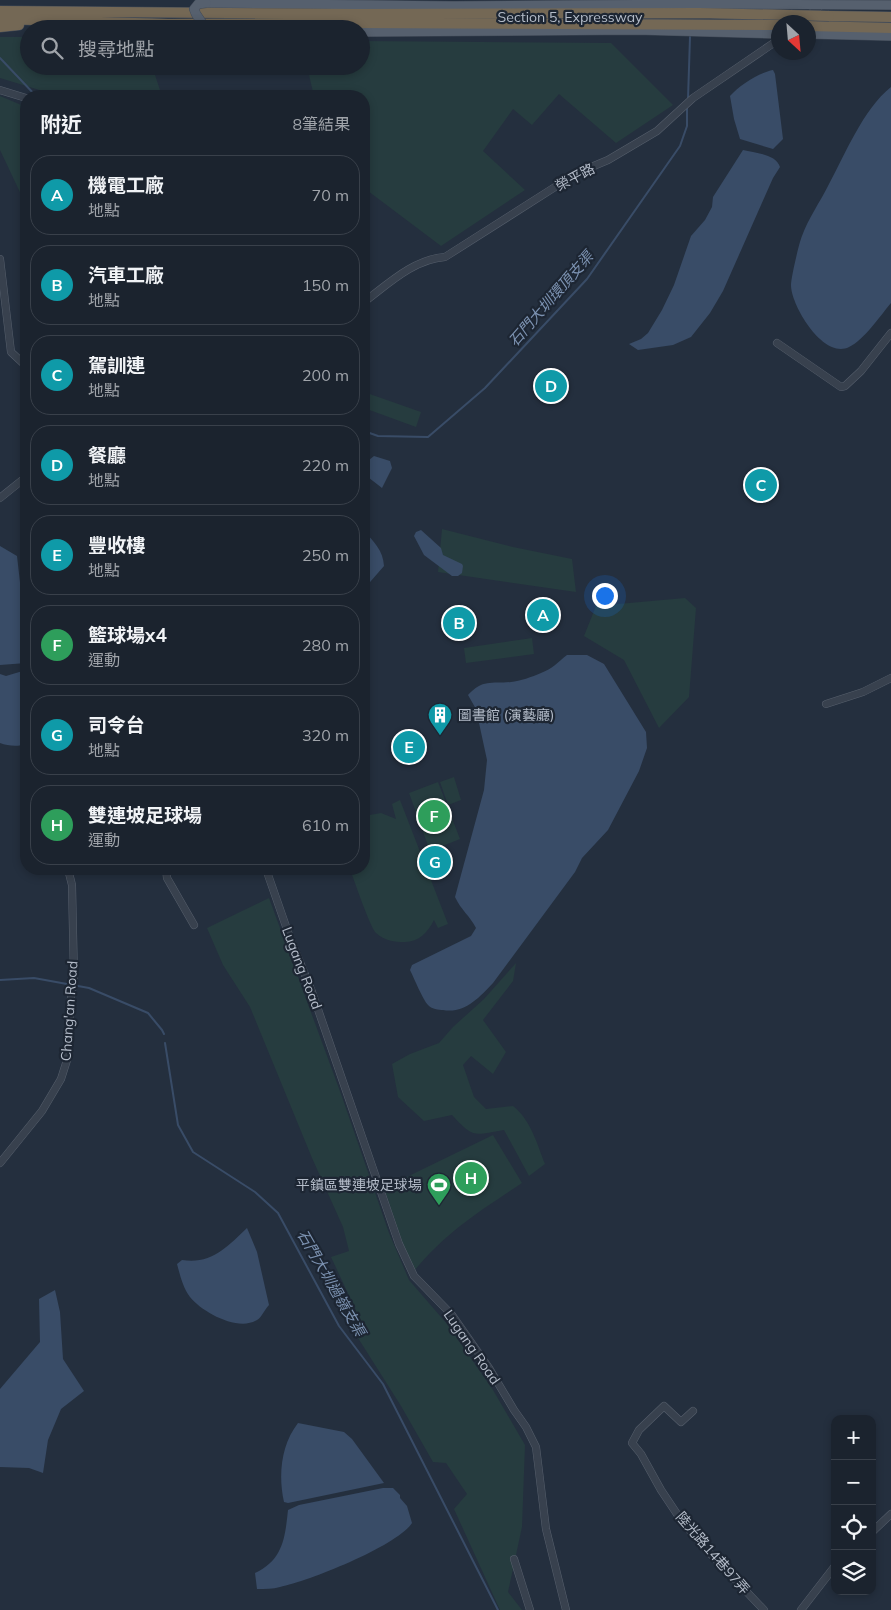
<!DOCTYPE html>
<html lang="zh-TW">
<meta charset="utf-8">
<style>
body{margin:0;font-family:Mulish,"Noto Sans TC",sans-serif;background:#242b36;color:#f1f3f6}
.controls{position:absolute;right:15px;bottom:15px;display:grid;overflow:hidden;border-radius:10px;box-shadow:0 2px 8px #0003}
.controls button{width:45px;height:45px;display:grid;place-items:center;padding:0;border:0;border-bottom:1px solid #39404a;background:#1b232e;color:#f1f3f6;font:25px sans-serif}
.compass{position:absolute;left:771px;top:15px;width:45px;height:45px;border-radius:50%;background:#1b232e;box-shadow:0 2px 8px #0003;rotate:154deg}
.you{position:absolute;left:604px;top:595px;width:18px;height:18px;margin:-12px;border:4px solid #fff;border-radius:50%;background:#1a73e8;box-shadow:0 0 0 8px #1a73e833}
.badge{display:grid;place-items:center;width:32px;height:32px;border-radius:50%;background:#db2777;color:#fff;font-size:16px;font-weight:700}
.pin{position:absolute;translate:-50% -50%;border:2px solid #fff;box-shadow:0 1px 5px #0006}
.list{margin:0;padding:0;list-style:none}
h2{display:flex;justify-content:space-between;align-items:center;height:65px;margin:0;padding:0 20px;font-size:21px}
h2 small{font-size:16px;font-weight:400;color:#a0a4aa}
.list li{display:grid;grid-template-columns:32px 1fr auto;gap:15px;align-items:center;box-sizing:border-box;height:80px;margin:0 10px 10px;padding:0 10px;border:1px solid #39404a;border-radius:20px}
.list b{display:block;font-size:19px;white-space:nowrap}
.list p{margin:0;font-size:16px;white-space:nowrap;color:#a0a4aa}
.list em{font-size:16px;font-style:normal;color:#a0a4aa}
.icon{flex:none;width:28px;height:28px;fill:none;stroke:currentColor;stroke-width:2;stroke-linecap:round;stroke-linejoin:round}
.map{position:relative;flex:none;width:891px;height:1610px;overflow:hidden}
.search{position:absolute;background:#1b232e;box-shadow:0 2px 8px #0003;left:20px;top:20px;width:350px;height:55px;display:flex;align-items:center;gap:12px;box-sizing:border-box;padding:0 18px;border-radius:28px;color:#a0a4aa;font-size:19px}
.panel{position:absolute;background:#1b232e;box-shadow:0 2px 8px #0003;left:20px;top:90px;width:350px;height:785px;border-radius:20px}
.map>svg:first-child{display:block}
</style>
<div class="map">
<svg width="891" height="1610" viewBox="0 0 891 1610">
<rect width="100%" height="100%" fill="#242f3e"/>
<path fill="#263c3f" d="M0,37H29V66H152L162,96H50L46,92L0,78Z
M361,41L611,43L673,105L616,143L559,94L532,125L513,109L483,151L525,190L441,246L364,188V96H314L309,75L317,66H361Z
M0,96L26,107V205L0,150Z
M364,392L421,412L416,427L364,408Z
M442,529L513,547L572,559L576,592L438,572Z
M685,598L696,608L689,697L659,728L624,660L584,636L596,606Z
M532,638L534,654L466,663L464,648Z
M454,777L461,800L448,805L440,782Z
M438,782L460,839L430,851L409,793Z
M400,800L448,924L438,928L434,920C428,932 419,942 405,942C394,942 385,941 376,933C370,927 354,880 350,869H364V816L381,813L396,819L392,804Z
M269,898L341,1094L389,1233L409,1280L447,1324L493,1390L525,1445L522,1527L508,1592L522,1610H500L454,1509L467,1494L446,1463L433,1462L401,1406L358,1338L360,1319L331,1257L349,1251L343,1227L312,1158L250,1007L223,965L207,928Z
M516,963L513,981L483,1020L506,1052L493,1074L471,1056L463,1065L474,1097L486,1109L513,1106C531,1120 537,1144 545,1164L529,1176L504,1130C474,1135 474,1139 452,1115L424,1121L398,1097L392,1064L410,1054L439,1043L453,1027L484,999Z
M493,1135L522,1183C480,1211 447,1231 414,1271L403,1244L384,1188Z"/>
<path fill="#394c67" d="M773,70L775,74L783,139L773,149L740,139L734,119L730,96C740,85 758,73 773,70Z
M891,87V303C880,316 864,340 849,347C824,360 791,306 791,285C791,278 799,243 802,236C808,219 820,202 828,186C845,155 863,109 891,87Z
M743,150C755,153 776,154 780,167L773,178L723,291L710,313L691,337L673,345L638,350L629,344L641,339L648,333L662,310L674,285L691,236L705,220L712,207L713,197Z
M374,456L390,461L392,468L382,488L364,474V464Z
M421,530L441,548L443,555L462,564L463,566L462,573L458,576H452L424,555L414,536L416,532Z
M364,531C374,542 383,550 384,566L364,589Z
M0,546L17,556L23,609L26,615V663L0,665Z
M567,655H587L604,664L646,732L647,748L639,771L608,830L582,858L575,872L493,983C479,998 464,1014 443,1010C439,1010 431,1009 428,1005C423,1000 414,978 410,970L412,965L471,936L476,928C470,916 461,910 455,897L484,790L487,760L476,709L468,695C483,679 491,684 511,682C520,681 532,677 541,673C552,669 558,662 567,655Z
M26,670V744C18,747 8,746 0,743V674L6,676Z
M247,1228L257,1252L269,1305C265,1309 261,1318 257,1320C238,1332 202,1312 190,1297C183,1288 180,1275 177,1264L182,1260C211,1265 228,1246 247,1228Z
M55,1290L60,1312L63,1359L84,1391L61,1409L48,1440L43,1473L29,1468L0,1467V1389L40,1342L39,1299Z
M298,1423L344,1432L352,1439L384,1483L288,1503L284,1502C278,1475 281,1445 298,1423Z
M383,1488H393L400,1495V1498L407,1506L412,1523C397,1546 309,1581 280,1587C273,1589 265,1589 257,1589L255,1573C283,1560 285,1538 288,1510L299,1505Z"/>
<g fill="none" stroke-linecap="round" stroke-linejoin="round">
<path stroke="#394c67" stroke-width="2" d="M0,58L36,96
M688,99L690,37
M364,431L378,436L428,437L485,388L587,279L680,146L687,126V106
M0,980L34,978L89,988L148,1013L162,1030L164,1034
M165,1043L178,1125L193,1152L255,1192L278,1213L339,1326L383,1384L498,1610"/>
<defs>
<path id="minor" d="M801,22L827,0
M0,90L26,98
M0,259L11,352L26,366
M364,302C388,284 414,259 445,257L577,173L608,160L657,131L693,98L778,40
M777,343L841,387L845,386L861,371L891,333
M0,498L26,477
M826,704L863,692L891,678
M166,869L167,878L194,925
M266,869L289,935L312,992L399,1244L414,1276L452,1315L489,1368L514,1410L526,1427L536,1447L546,1529L566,1610
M0,1163L42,1111L61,1079L68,1057L71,997L74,978L72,885L68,869
M693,1411L681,1422L664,1406L639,1430L632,1443L641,1454L661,1490L681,1520L702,1545L764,1610
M872,1532L891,1514
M514,1559L530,1610
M801,1610L835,1566"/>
<path id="major" d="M206,3L454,6L697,4L891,5
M361,32L637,30L778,34
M808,34L891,36"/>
<path id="highway" d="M0,11L356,14L699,13L791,15
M829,16L891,17
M0,19L168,24L356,23L778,25
M808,26L891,28
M0,27L19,25"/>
</defs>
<use href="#minor" stroke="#565f6c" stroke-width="8"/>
<use href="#major" stroke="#414a57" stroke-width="10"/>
<use href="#highway" stroke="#434c59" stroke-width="11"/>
<use href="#minor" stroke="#38414e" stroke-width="7"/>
<use href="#major" stroke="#56606e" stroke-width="9"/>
<use href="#highway" stroke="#746855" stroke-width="10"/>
<defs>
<path id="major-bridge" d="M206,29L196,14L194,9L198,4L206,3"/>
<path id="highway-bridge" d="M791,15L829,16"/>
</defs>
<use href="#major-bridge" stroke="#414a57" stroke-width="10" stroke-linecap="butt"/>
<use href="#highway-bridge" stroke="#434c59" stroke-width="11" stroke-linecap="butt"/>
<use href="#major-bridge" stroke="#56606e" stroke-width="9"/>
<use href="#highway-bridge" stroke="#746855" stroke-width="10"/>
</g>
<defs>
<symbol id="building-pin" viewBox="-11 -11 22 30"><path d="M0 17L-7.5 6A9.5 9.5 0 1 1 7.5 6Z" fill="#0f9aa8" stroke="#1d2633"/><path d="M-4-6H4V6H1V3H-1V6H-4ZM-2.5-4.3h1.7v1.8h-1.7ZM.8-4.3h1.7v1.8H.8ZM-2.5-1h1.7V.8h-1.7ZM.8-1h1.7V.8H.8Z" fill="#fff"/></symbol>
<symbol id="stadium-pin" viewBox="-11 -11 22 30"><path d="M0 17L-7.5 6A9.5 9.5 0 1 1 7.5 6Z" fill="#2e9e5b" stroke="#1d2633"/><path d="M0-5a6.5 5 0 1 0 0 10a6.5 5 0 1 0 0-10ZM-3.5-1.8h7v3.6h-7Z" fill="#fff"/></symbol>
</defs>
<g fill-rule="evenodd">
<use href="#building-pin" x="426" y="701" width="28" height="38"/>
<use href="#stadium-pin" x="425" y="1171" width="28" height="38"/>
</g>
<g text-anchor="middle" stroke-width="4.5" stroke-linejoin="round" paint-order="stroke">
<g font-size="14" fill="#b4bcc9" stroke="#1d2633">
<text x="570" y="22">Section 5, Expressway</text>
<text transform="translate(575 177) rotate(-28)" y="5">榮平路</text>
<text transform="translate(302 968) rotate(69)" y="5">Lugang Road</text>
<text transform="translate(69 1011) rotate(-86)" y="5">Chang'an Road</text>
<text transform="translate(472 1347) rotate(55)" y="5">Lugang Road</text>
<text transform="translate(713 1553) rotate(49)" y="5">陸光路14巷97弄</text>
</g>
<g font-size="14" fill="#b4bcc9" stroke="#1d2633" text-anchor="start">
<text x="458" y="720">圖書館 (演藝廳)</text>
<text x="422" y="1190" text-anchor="end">平鎮區雙連坡足球場</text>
</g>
<g font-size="15" font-style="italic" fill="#7c92b1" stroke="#1d2633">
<text transform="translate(551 299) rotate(-49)" y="5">石門大圳環頂支渠</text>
<text transform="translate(331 1283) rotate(60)" y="5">石門大圳過嶺支渠</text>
</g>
</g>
</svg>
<div class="controls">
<button>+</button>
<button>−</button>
<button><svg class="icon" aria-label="locate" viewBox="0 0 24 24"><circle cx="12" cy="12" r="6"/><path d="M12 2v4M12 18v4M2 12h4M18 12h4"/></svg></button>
<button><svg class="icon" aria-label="layers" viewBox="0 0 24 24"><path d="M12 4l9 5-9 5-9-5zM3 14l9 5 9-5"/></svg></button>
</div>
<svg class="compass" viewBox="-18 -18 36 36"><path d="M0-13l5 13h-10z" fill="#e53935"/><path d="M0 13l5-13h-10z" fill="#a0a4aa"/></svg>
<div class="you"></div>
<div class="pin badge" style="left:543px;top:615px;background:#0f9aa8">A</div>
<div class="pin badge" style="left:459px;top:623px;background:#0f9aa8">B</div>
<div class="pin badge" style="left:761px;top:485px;background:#0f9aa8">C</div>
<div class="pin badge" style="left:551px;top:386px;background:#0f9aa8">D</div>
<div class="pin badge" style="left:409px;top:747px;background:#0f9aa8">E</div>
<div class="pin badge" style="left:434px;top:816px;background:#2e9e5b">F</div>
<div class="pin badge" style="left:435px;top:862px;background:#0f9aa8">G</div>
<div class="pin badge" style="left:471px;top:1178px;background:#2e9e5b">H</div>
<div class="search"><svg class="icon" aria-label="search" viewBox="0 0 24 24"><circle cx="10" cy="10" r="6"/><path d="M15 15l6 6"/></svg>搜尋地點</div>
<section class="panel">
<h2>附近<small>8筆結果</small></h2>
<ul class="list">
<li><span class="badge" style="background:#0f9aa8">A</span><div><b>機電工廠</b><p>地點</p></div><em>70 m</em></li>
<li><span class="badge" style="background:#0f9aa8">B</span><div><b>汽車工廠</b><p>地點</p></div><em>150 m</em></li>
<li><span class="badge" style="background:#0f9aa8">C</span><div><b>駕訓連</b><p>地點</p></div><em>200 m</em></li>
<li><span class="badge" style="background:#0f9aa8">D</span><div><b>餐廳</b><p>地點</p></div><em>220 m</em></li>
<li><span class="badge" style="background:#0f9aa8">E</span><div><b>豐收樓</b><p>地點</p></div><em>250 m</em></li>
<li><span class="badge" style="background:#2e9e5b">F</span><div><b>籃球場x4</b><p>運動</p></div><em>280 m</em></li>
<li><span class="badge" style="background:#0f9aa8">G</span><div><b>司令台</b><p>地點</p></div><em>320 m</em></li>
<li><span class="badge" style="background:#2e9e5b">H</span><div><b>雙連坡足球場</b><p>運動</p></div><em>610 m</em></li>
</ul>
</section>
</div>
